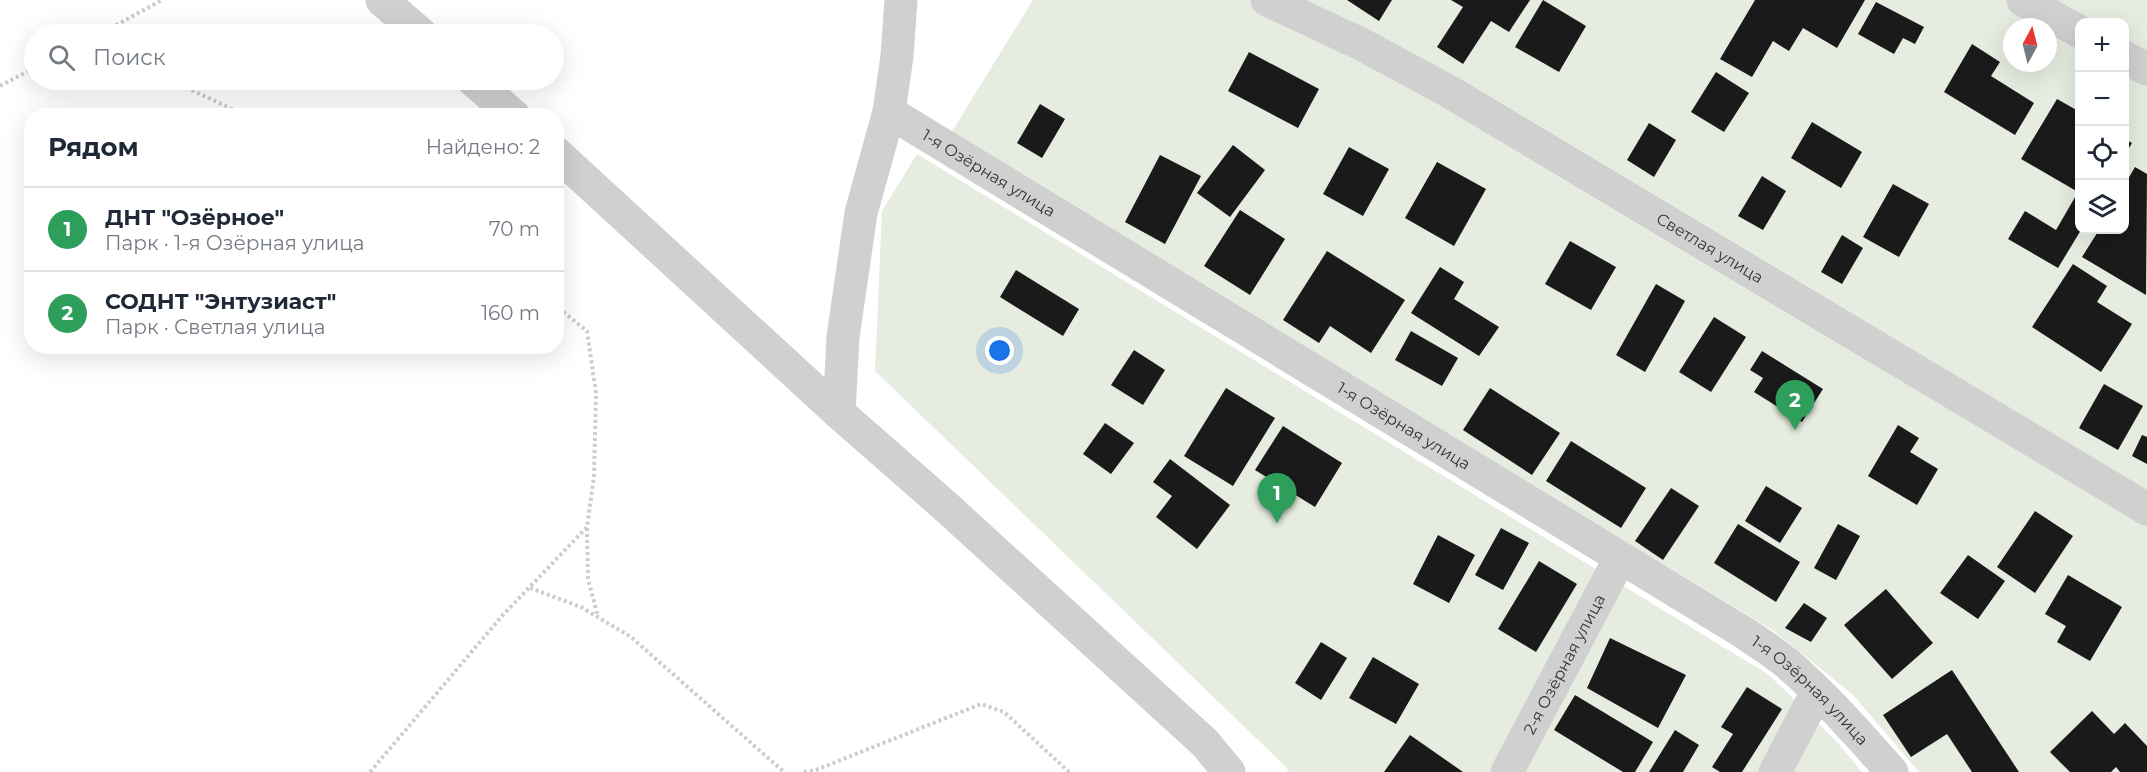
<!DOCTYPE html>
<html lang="ru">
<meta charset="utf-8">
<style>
body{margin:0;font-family:Montserrat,sans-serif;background:#f6f6f7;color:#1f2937}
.controls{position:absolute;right:18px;top:18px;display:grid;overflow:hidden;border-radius:12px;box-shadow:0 6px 24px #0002}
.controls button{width:54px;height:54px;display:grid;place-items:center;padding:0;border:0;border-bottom:2px solid #e0e1e3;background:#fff;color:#1f2937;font:30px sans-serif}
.compass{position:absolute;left:2003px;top:18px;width:54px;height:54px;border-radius:50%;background:#fff;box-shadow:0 6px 24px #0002;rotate:7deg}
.you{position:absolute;left:1000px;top:351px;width:21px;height:21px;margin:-15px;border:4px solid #fff;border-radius:50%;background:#1a73e8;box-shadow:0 0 0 9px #1a73e833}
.badge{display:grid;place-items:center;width:39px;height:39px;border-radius:50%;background:#e63946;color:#fff;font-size:20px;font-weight:700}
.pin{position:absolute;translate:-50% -50px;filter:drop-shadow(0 2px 3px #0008)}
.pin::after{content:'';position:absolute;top:32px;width:21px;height:18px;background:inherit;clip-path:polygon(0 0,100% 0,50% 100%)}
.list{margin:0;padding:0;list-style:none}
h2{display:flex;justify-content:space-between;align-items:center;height:78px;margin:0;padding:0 24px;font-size:26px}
h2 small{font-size:20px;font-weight:400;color:#747a83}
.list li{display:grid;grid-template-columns:39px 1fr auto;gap:18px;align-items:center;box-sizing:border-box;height:84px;padding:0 24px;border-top:2px solid #e0e1e3}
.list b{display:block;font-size:22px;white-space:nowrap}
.list p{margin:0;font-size:20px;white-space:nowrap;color:#747a83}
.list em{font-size:20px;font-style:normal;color:#747a83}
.icon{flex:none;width:33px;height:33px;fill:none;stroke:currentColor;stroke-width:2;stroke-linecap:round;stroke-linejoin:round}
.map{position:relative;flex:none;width:2147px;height:772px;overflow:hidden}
.search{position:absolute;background:#fff;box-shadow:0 6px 24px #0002;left:24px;top:24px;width:540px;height:66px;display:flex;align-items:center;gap:15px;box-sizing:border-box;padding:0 21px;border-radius:33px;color:#747a83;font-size:22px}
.panel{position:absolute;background:#fff;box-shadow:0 6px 24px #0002;left:24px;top:108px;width:540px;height:246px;border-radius:24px}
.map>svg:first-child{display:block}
</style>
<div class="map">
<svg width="2147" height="772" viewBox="0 0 2147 772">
<rect width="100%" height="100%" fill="#fff"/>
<path fill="#e6ecdf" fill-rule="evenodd" d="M1033,0H2147V772H1919L1852,694L1774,631L951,133ZM2080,22H2124V230H2080ZM2012,27H2048V63H2012Z
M917,154L1769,675L1837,742L1862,772H1289L1285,766L875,371L882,211Z"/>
<path fill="#1a1a1a" d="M1347,0H1392L1379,21Z
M1451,0H1530L1509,32L1491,21L1463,64L1437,47L1463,7Z
M1543,0L1586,26L1559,72L1515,47Z
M1755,0H1865L1837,48L1803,28L1789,51L1773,41L1752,77L1720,59Z
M1876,2L1924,27L1915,44L1903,38L1894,54L1858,34Z
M1972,44L2000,62L1991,76L2034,103L2015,135L1944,92Z
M1249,52L1319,89L1298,128L1228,91Z
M1716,72L1749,93L1724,132L1691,112Z
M2057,99L2080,112L2081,230L2058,268L2008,239L2025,211L2056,230L2078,192L2021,159Z
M1040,104L1065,119L1042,158L1017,143Z
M1812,122L1862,152L1841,188L1791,158Z
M1649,123L1676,140L1654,177L1627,160Z
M2124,139L2132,143L2124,156Z
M1233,145L1265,170L1230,217L1197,193Z
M1349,147L1389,169L1363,216L1323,194Z
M1160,155L1201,176L1165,244L1125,222Z
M1437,162L1486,189L1454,246L1405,218Z
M2135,167L2147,174L2146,295L2082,257L2099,230H2124V186Z
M1762,176L1786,191L1763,230L1738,216Z
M1893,184L1929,204L1899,257L1863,237Z
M1240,210L1285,239L1250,295L1204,266Z
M1842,235L1863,248L1842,284L1821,272Z
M1570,241L1616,267L1591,310L1545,284Z
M1327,251L1405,300L1371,353L1330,326L1319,343L1283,320Z
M2073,264L2107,286L2097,302L2132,324L2101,372L2032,327Z
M1440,267L1464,282L1454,299L1499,327L1479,356L1411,313Z
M1016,270L1079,309L1063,336L1000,297Z
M1656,284L1685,301L1645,372L1616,355Z
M1714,317L1746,337L1711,392L1679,372Z
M1411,331L1458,358L1442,386L1395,360Z
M1134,350L1165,370L1143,405L1111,385Z
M1762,351L1823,389L1802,422L1754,392L1763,378L1750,370Z
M2104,384L2143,406L2118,450L2079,428Z
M1226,388L1275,418L1233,486L1184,456Z
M1490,388L1560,433L1532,475L1463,430Z
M1105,423L1134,443L1111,474L1083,454Z
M1898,425L1919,438L1910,452L1938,469L1917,505L1868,476Z
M1283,426L1342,463L1315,507L1255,470Z
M2142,435L2147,437V464L2132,456Z
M1571,441L1646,488L1621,528L1546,481Z
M1170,459L1230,505L1197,549L1156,517L1172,496L1153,482Z
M1766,486L1802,508L1780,543L1745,521Z
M1671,488L1699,506L1663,560L1635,541Z
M2035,511L2073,536L2035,593L1997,567Z
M1738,524L1800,562L1776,602L1714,563Z
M1838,524L1860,536L1836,580L1814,568Z
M1501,528L1529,543L1503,590L1475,575Z
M1438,535L1475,555L1449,603L1413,584Z
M1968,555L2005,581L1978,619L1940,593Z
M1539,561L1577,584L1536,652L1498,629Z
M2068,575L2122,607L2090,661L2057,642L2066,626L2045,614Z
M1886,589L1933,643L1892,679L1844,625Z
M1804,603L1827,618L1811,642L1785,628Z
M1610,638L1686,675L1658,728L1587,688Z
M1321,642L1347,658L1321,700L1295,683Z
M1373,657L1419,684L1396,724L1349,698Z
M1952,670L2019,772H1972L1947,734L1911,757L1883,715Z
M1747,687L1782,709L1742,772H1720L1712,767L1733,734L1721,727Z
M1575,695L1653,742L1635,772H1623L1554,730Z
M2092,711L2114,734L2125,723L2147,746V772H2120L2116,767L2111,772H2070L2050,752Z
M1675,730L1699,745L1683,772H1649Z
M1410,735L1463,772H1384Z"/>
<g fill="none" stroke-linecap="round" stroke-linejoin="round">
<path stroke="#cdcdcd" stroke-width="4" stroke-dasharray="3 3" stroke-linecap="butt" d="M100,34L162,0
M170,80L247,116
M0,86L34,68
M587,528L588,579L598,617
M530,588L581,607L631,637L784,772
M370,772L502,616L587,527L594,476L596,393L587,331L556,306
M804,772L816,770L981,704L1004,712L1069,772"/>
<g stroke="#d0d0d0" stroke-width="33">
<path d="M382,0L421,34"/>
<path id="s1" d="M1267,0L1361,44L1450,92L2147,509"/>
<path d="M2023,0L2080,32"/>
<path d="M2124,57L2147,69"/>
<path d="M473,80L514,116"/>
<path id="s2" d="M889,112L1746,634C1760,644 1775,653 1788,664C1826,697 1859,735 1892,772"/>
<path d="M556,153L839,413L944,505L1205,743L1229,772"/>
<path d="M839,413L843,337L861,213L889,112L897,56L901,0"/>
<path id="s3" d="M1507,772L1620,558"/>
<path d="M1775,772L1817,692"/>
</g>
</g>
<g text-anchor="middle" stroke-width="6" stroke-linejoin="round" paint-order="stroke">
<g font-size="16" fill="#333" stroke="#fff">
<text dy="6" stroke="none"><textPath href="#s2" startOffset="117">1-я Озёрная улица</textPath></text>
<text dy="6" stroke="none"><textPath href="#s1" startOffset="508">Светлая улица</textPath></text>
<text dy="6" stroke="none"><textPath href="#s2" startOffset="603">1-я Озёрная улица</textPath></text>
<text dy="6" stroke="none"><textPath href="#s3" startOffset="122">2-я Озёрная улица</textPath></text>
<text dy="6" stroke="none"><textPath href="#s2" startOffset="1089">1-я Озёрная улица</textPath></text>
</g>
</g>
</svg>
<div class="controls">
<button>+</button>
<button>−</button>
<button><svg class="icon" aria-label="locate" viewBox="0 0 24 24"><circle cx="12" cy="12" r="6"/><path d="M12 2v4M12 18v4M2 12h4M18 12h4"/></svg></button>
<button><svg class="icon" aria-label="layers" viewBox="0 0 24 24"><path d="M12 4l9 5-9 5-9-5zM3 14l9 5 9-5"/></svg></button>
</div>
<svg class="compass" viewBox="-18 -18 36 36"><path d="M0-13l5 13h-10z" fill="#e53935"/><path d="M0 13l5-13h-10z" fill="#747a83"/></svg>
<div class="you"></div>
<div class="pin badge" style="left:1277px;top:523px;background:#2e9e5b">1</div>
<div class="pin badge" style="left:1795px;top:430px;background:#2e9e5b">2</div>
<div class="search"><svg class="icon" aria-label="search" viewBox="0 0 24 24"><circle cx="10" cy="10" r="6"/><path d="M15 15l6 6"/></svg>Поиск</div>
<section class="panel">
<h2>Рядом<small>Найдено: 2</small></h2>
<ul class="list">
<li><span class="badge" style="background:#2e9e5b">1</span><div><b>ДНТ &quot;Озёрное&quot;</b><p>Парк · 1-я Озёрная улица</p></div><em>70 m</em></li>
<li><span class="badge" style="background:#2e9e5b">2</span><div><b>СОДНТ &quot;Энтузиаст&quot;</b><p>Парк · Светлая улица</p></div><em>160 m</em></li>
</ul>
</section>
</div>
